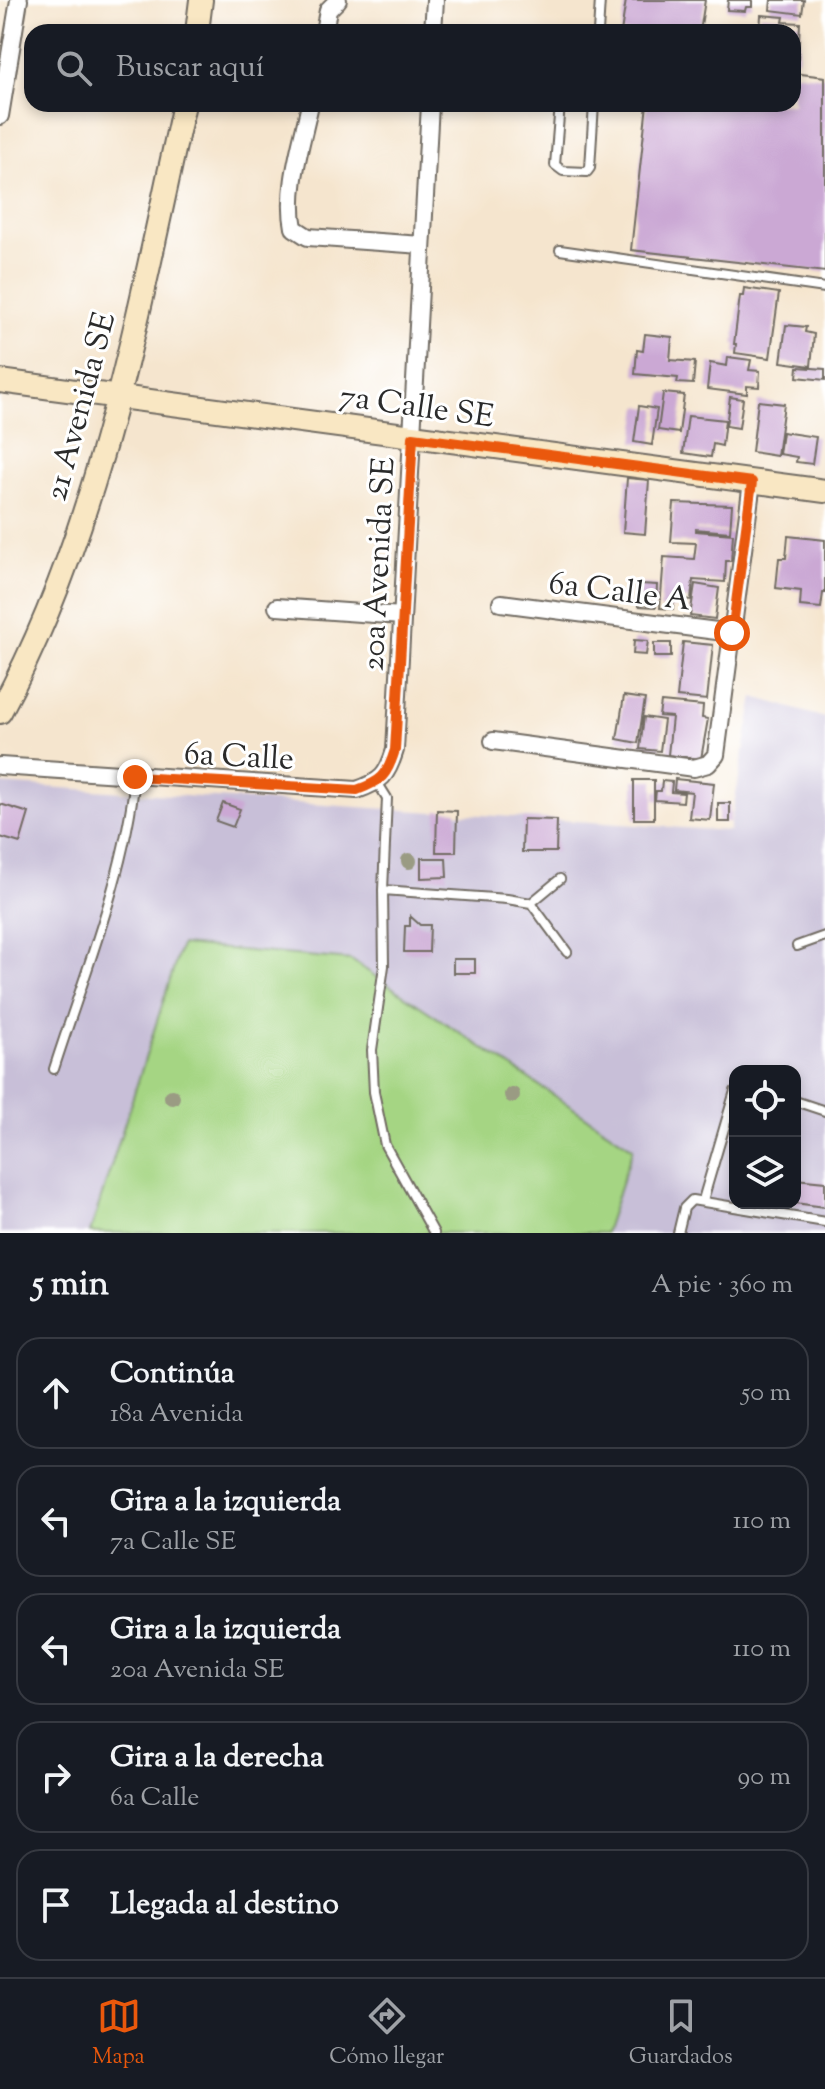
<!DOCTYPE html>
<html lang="es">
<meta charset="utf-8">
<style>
body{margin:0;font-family:"Sorts Mill Goudy",serif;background:#242831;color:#f1f3f6}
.controls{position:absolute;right:24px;bottom:24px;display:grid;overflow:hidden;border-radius:16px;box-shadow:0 4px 12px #0003}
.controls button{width:72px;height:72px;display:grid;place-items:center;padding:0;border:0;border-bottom:2px solid #363941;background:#171b24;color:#f1f3f6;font:40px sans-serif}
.stop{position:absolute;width:24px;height:24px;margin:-18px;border:6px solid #ea580c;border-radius:50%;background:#fff}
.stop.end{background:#ea580c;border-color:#fff;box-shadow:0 2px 8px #0008}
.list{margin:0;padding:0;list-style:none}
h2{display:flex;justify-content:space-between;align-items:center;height:104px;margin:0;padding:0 32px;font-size:34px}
h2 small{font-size:26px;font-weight:400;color:#9ea1a6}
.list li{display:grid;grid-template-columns:52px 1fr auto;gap:24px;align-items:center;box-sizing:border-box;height:112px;margin:0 16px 16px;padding:0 16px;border:2px solid #363941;border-radius:24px}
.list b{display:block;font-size:30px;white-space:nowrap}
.list p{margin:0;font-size:26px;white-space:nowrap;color:#9ea1a6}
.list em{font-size:26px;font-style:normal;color:#9ea1a6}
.icon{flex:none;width:44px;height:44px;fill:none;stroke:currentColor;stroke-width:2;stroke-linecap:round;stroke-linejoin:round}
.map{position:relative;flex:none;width:825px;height:1233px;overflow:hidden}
.search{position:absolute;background:#171b24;box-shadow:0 4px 12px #0003;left:24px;right:24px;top:24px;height:88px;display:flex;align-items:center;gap:20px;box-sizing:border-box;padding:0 28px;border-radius:24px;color:#9ea1a6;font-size:30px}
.sheet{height:744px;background:#171b24}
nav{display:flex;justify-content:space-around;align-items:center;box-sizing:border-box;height:112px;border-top:2px solid #363941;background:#171b24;font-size:22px;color:#9ea1a6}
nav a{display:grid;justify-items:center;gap:4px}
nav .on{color:#ea580c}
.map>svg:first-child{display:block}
</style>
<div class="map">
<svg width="825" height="1233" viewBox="0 0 825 1233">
<rect width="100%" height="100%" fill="#fff"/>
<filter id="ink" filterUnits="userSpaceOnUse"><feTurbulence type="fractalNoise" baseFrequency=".0125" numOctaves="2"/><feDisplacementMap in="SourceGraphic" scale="16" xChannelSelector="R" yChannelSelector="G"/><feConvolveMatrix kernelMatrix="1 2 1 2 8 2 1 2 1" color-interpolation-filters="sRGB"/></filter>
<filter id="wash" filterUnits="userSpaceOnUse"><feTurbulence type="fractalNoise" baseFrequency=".006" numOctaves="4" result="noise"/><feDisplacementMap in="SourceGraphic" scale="32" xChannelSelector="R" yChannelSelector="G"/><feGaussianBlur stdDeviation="1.8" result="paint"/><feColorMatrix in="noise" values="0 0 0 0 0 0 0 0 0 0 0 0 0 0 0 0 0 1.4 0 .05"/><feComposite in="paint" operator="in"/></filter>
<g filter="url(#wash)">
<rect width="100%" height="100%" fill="#f5e5ce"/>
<path fill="#c8bfd8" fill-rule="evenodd" d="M754,697L825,718V1233H0V784L729,831ZM735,1071H795V1203H735Z"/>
<path fill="#a5d583" stroke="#688057" stroke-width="2" d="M181,945L351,960L633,1148L605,1233H90Z"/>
<g id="blocks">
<path fill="#cba8d4" d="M626,0H705L700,32H621Z
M728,0H752V7H746L745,11L727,10Z
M771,0H804L802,14L770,10Z
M761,15L784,17L783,22L800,23L798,59H793V32H760Z
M793,73L825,77V272L631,250L647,104H793Z
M744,288L779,293L770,358L735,353L736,344H734L740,296H743Z
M786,325L806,327L805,332L814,334L811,366L781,362Z
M645,334L672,337L670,360L695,362L693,384L677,383L678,378L635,374L637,350L643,351Z
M728,357L751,360L749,370L760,371L759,387L747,386V394L707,389L710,363L727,366Z
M798,367L825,369V380L797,377Z
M663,393L684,395L679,433L658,430Z
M730,397L743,399L739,428L726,426Z
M758,401L784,404L777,456L752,452Z
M639,406L657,409L652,445L634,442Z
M688,416L725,420L722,446L713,444L711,457L683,453Z
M782,432L816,437L812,464L796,462L797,457L779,454Z
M627,478L649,480L645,534L623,532Z
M674,503L732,505L730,532L696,529V531L733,534L731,561H726L725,582L693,580L691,600L674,598L673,609L660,608L664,557L694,559L696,543L671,542Z
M788,536L825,540V593H823L821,608L800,606L801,591L776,588L779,558H786Z
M640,584L657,585L656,607L638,606Z
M695,584L719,588L715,619L690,616Z
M634,640L648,641L646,655L633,654Z
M683,642L713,645L707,700L677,697Z
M654,643H671V657H654Z
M624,696L645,699L638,743L617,739Z
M661,702L703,706L702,718L708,719L701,759L668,755L672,717L659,716Z
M644,717L664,720L660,751L640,749Z
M675,779L714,783L710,820L689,818L692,792L674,790Z
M634,780H654V819H634Z
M662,781L672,782L671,792L684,793L683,802L655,800L656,791H661Z
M223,803L240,809L233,827L216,821Z
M718,803H730V822H718Z
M0,804L29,813L20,843L0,837Z
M437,810L457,811L456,852H436Z
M523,819L557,820L556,852H522Z
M421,858H446L447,877L421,878Z
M410,916L420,925H430L429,952H404L405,926H410Z
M453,959H475V973H453Z
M795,1179L825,1182V1207L795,1203Z"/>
</g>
</g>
<g filter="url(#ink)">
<use href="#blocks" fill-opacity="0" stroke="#726c64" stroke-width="2"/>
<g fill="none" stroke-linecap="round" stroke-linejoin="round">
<defs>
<path id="lane" d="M598,32L600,0
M560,104L555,165L563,171L587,172L590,168L594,104
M560,250L825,288
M377,782L387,798L383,890L507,899L531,903L567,952
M383,890L384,966L372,1050L374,1092L385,1145L434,1233
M531,903L560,879
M797,946L825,936
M54,1069C84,975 125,875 135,777
M795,1101L825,1111
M703,1200L735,1091
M678,1233L684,1208L692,1200L825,1222"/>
<path id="street" d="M324,32L328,10L338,0
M433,32L435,0
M310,104C302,143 286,189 294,228L308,237L422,245
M0,116L19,0
M501,603L732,633
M277,607L402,616
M493,741L694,768L708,764L716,755L752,482
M0,766L357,790C382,781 387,776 395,750L430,104"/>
<path id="secondary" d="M197,32L201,0
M0,381L825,491
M0,712C101,527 139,308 184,104"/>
</defs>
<use href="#lane" stroke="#726c64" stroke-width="12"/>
<use href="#street" stroke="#726c64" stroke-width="20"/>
<use href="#secondary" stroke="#726c64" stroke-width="26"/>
<use href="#lane" stroke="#fff" stroke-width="8"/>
<use href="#street" stroke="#fff" stroke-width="16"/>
<use href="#secondary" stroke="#f9e7c3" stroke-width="22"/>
</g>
<g fill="#9a9b83">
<circle cx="409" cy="861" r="8"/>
<circle cx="512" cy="1095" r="8"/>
<circle cx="172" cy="1097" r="8"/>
</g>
</g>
<g fill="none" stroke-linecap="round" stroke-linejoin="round" filter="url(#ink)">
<path stroke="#ea580c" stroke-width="10" d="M135,777L357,790C382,781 387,776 395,750L413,437L752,482L732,633"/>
</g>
<g text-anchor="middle" stroke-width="6" stroke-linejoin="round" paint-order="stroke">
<g font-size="32" fill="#2b2b2b" stroke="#fff">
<text transform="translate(417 405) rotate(8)" y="11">7a Calle SE</text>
<text transform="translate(79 406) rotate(-75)" y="11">21 Avenida SE</text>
<text transform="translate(377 564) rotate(-87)" y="11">20a Avenida SE</text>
<text transform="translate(620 590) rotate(7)" y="11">6a Calle A</text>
<text transform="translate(239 755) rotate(3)" y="11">6a Calle</text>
</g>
</g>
</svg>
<div class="controls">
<button><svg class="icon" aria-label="locate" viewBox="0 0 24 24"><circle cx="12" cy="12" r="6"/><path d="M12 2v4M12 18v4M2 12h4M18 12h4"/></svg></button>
<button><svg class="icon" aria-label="layers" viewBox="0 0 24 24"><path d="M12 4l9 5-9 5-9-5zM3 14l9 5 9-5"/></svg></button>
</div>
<div class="stop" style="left:732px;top:633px"></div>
<div class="stop end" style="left:135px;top:777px"></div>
<div class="search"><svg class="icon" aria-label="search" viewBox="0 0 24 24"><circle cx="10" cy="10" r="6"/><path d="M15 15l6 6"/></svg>Buscar aquí</div>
</div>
<section class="sheet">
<h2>5 min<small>A pie · 360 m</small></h2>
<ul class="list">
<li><svg class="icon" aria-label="ahead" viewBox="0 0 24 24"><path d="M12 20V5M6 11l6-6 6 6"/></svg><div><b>Continúa</b><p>18a Avenida</p></div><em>50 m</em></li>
<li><svg class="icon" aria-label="left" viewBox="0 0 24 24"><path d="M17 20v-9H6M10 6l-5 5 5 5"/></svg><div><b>Gira a la izquierda</b><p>7a Calle SE</p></div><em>110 m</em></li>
<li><svg class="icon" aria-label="left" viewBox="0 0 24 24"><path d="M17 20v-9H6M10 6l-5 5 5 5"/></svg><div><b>Gira a la izquierda</b><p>20a Avenida SE</p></div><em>110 m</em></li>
<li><svg class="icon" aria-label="right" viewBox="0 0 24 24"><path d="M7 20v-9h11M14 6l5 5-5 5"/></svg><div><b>Gira a la derecha</b><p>6a Calle</p></div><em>90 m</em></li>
<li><svg class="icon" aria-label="arrive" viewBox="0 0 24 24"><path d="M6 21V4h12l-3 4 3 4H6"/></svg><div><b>Llegada al destino</b></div></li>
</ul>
</section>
<nav>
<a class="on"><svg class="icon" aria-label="map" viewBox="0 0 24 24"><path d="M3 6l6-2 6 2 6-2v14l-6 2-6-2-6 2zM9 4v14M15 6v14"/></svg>Mapa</a>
<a><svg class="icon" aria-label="directions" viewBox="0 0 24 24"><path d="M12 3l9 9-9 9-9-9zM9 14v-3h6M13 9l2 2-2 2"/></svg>Cómo llegar</a>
<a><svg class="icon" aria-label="saved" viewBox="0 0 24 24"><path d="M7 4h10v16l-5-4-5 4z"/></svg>Guardados</a>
</nav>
